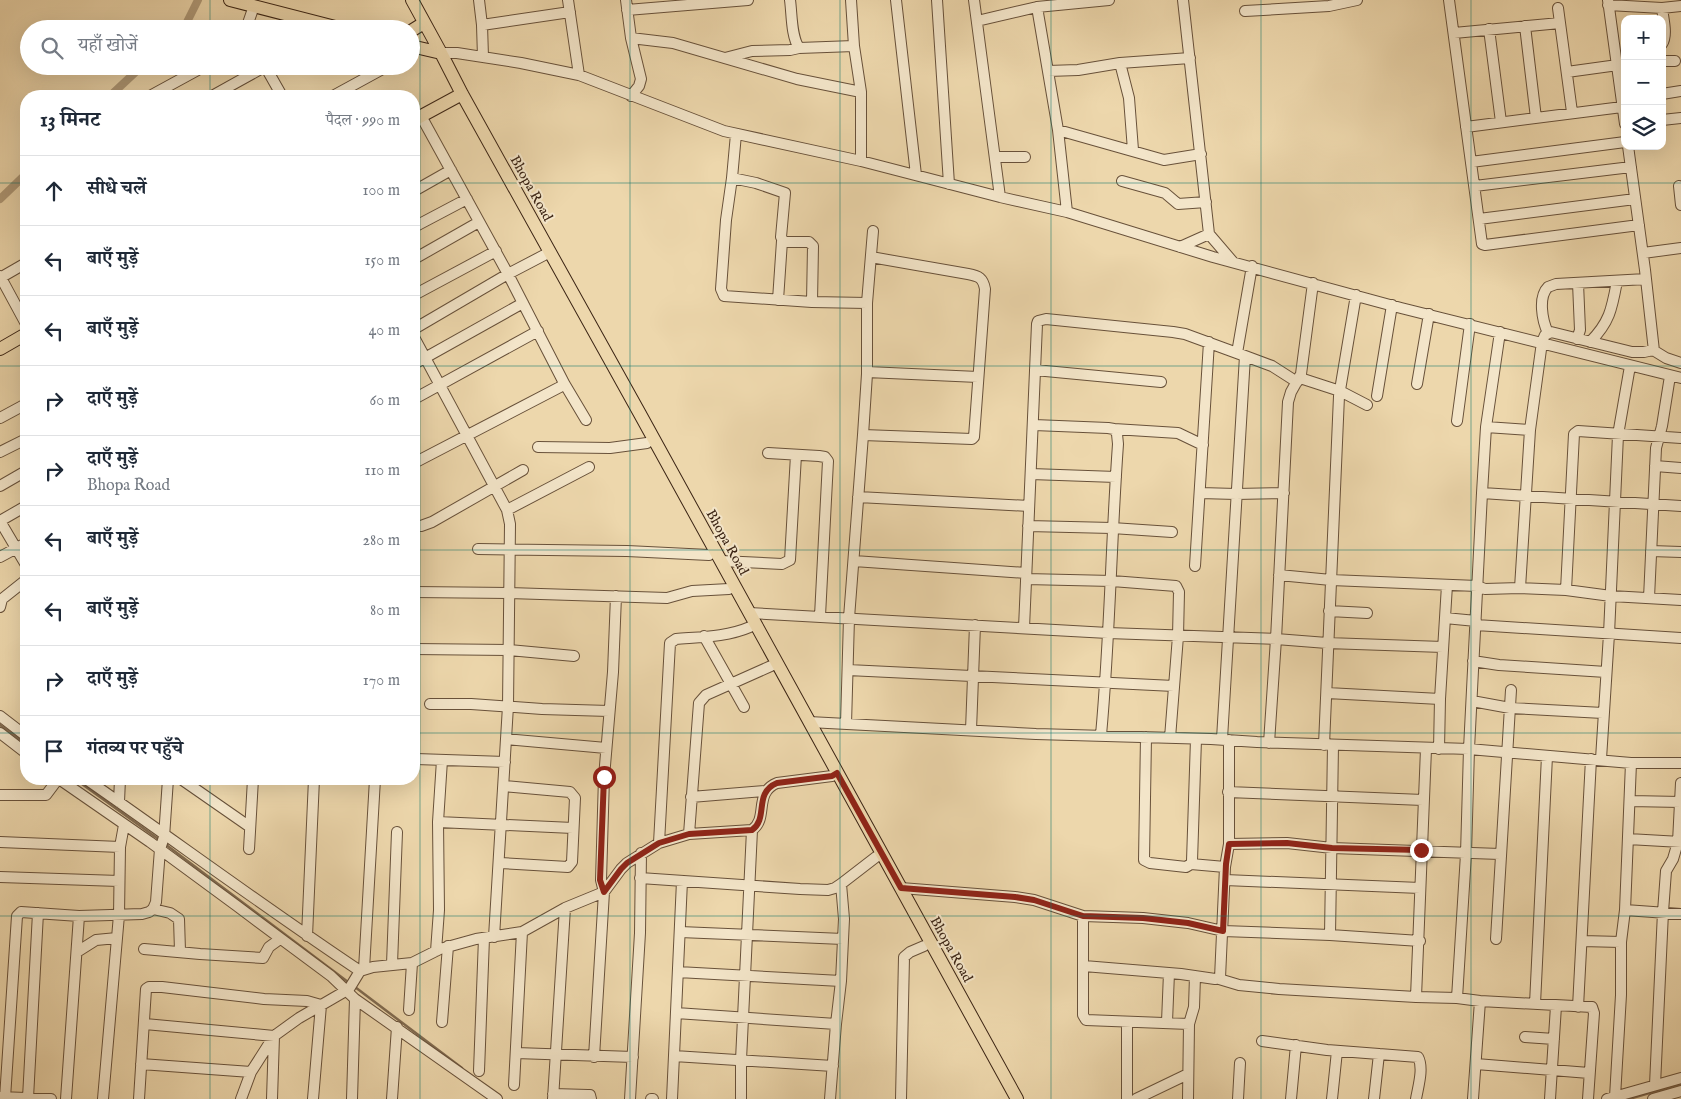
<!DOCTYPE html>
<html lang="hi">
<meta charset="utf-8">
<style>
body{margin:0;font-family:"IM FELL English","Noto Serif Devanagari",serif;background:#f6f6f7;color:#1f2937}
.controls{position:absolute;right:15px;top:15px;display:grid;overflow:hidden;border-radius:10px;box-shadow:0 5px 20px #0002}
.controls button{width:45px;height:45px;display:grid;place-items:center;padding:0;border:0;border-bottom:1px solid #e0e1e3;background:#fff;color:#1f2937;font:25px sans-serif}
.stop{position:absolute;width:15px;height:15px;margin:-11px;border:4px solid #8f2418;border-radius:50%;background:#fff}
.stop.end{background:#8f2418;border-color:#fff;box-shadow:0 1px 5px #0008}
.list{margin:0;padding:0;list-style:none}
h2{display:flex;justify-content:space-between;align-items:center;height:65px;margin:0;padding:0 20px;font-size:21px}
h2 small{font-size:16px;font-weight:400;color:#747a83}
.list li{display:grid;grid-template-columns:32px 1fr auto;gap:15px;align-items:center;box-sizing:border-box;height:70px;padding:0 20px;border-top:1px solid #e0e1e3}
.list b{display:block;font-size:19px;white-space:nowrap}
.list p{margin:0;font-size:16px;white-space:nowrap;color:#747a83}
.list em{font-size:16px;font-style:normal;color:#747a83}
.icon{flex:none;width:28px;height:28px;fill:none;stroke:currentColor;stroke-width:2;stroke-linecap:round;stroke-linejoin:round}
.map{position:relative;flex:none;width:1681px;height:1099px;overflow:hidden}
.search{position:absolute;background:#fff;box-shadow:0 5px 20px #0002;left:20px;top:20px;width:400px;height:55px;display:flex;align-items:center;gap:12px;box-sizing:border-box;padding:0 18px;border-radius:28px;color:#747a83;font-size:19px}
.panel{position:absolute;background:#fff;box-shadow:0 5px 20px #0002;left:20px;top:90px;width:400px;height:695px;border-radius:20px}
.map>svg:first-child{display:block}
</style>
<div class="map">
<svg width="1681" height="1099" viewBox="0 0 1681 1099">
<rect width="100%" height="100%" fill="#edd7ac"/>
<filter id="stains"><feTurbulence type="fractalNoise" baseFrequency=".004" numOctaves="4"/><feColorMatrix values="0 0 0 0 .2 0 0 0 0 .09 0 0 0 0 .02 0 0 0 .5 -.17"/></filter>
<radialGradient id="worn" r=".72"><stop offset=".6" stop-color="#630" stop-opacity="0"/><stop offset="1" stop-color="#630" stop-opacity=".3"/></radialGradient>
<g fill="none" stroke-linecap="round" stroke-linejoin="round">
<path stroke="#816b50" stroke-width="2.5" d="M0,725L26,744
M75,779L161,841
M165,844L348,982
M355,987L462,1068
M1629,1099L1681,1084"/>
<path stroke="#b09a78" stroke-width="8" d="M182,29L185,26L198,0
M110,96L142,66
M0,199L26,174"/>
<defs>
<path id="minor" d="M479,0L482,25
M568,0L579,75
M626,0L631,38L641,79L639,86L631,96
M790,0C792,14 791,36 799,48L854,46
M851,0L854,46L861,92
M896,0L916,175
M937,0L949,184
M974,0L1000,197
M1183,0L1209,234
M1449,0L1482,244L1485,245L1639,225
M1608,0L1625,124
M1608,5L1662,8L1681,6
M1558,8L1572,112
M1662,8C1663,18 1668,35 1662,44
M627,10L748,0
M1245,11L1329,6L1357,0
M977,21L1037,7
M1525,26L1536,118
M246,29L254,6
M1489,29L1501,122
M1454,33L1560,23
M631,38L673,43L797,79L861,92V161
M441,53H457L521,63L579,75L724,131L861,161L1000,197L1067,212L1213,257L1401,308L1681,378
M483,57L482,25L570,12
M725,58L752,51L790,50L799,48
M1662,61H1675
M1120,63L1190,58
M265,66L282,96
M1048,71L1078,70L1120,63L1129,98L1133,150
M1567,72L1625,64
M1662,94L1681,91
M150,96L205,66
M212,96L266,66
M333,96L388,66
M1662,120L1681,118
M1466,127L1622,107
M1058,130L1164,160L1201,154
M736,134L732,178L726,220L721,289L724,296L812,302L867,303L873,231
M1628,146L1645,270L1654,351
M995,157H1025
M1471,162L1625,142
M732,178L756,183L785,193L781,237L784,242H809L813,246L812,302
M1122,181L1165,193L1178,204L1206,202
M1475,186L1631,167
M1679,186L1681,205
M414,191L451,170
M1067,212L1058,130L1037,7L1109,0
M1479,219L1635,199
M414,227L467,199
M1180,247L1209,234L1233,262
M1643,253L1681,248
M414,259L479,222
M0,276L26,324
M0,278L26,263
M1313,283L1301,374L1291,392L1288,402L1276,639L1327,643L1443,647
M414,295L496,251
M778,300L782,241
M867,303V374L863,435L972,439L974,437L985,289C983,278 979,276 968,274L871,257
M414,329L508,274L550,252
M1548,333C1542,320 1538,297 1548,287L1556,284L1646,279
M414,337L507,510L510,524L508,706L494,937
M1577,339L1580,330L1578,283
M1590,342C1610,322 1612,308 1617,281
M1237,353L1252,266
M1245,356L1272,366L1297,382
M414,364L523,303
M1035,370L1161,382
M867,372L978,377
M1300,378L1340,391L1367,405
M564,383L586,420
M1417,384L1429,314
M1377,396L1392,305
M414,399L538,331
M0,418L26,404
M1457,421L1470,324
M1034,425L1108,428L1114,429L1117,434L1118,444C1111,541 1110,638 1101,735
M1486,427L1530,430
M1114,429L1178,433L1203,445
M538,447L610,448L647,443
M0,452L26,439
M768,453L819,456L825,457L828,461L820,616
M414,463L560,387L564,383L508,274L421,116
M1655,466L1681,468
M1031,474L1116,477
M0,486L26,471
M1200,493L1236,494L1284,493
M1482,493L1681,506
M858,497L1029,506
M507,510L589,467
M0,521L26,565
M0,521L26,506
M414,526H421L432,522L523,470
M1028,526L1112,528L1172,532
M478,549L627,551L709,555
M1651,551L1681,552
M0,557L26,543
M721,561L782,564L790,560L796,455
M854,561L1026,573
M1195,566L1209,342
M1279,575L1331,580L1477,586L1485,589L1520,588L1566,590L1611,596L1681,600
M1026,579L1112,581L1176,586L1179,592L1178,636L1170,738
M1520,588L1530,430L1542,342L1545,335L1551,332L1632,352H1644L1653,350L1666,358L1681,363
M1566,590L1574,434L1578,431L1681,438
M414,592L509,593L667,598L692,591L729,589
M1649,598L1656,448L1662,426L1670,376
M0,607L2,599L26,580
M1329,611L1367,613
M749,613L1108,633L1276,639L1269,743
M1445,618L1476,621
M1476,625L1681,638
M1024,628L1037,324L1038,321L1046,319L1173,332L1185,334L1245,356L1222,739
M704,636L744,707
M414,649L509,650L574,656
M1473,661L1499,665L1606,672
M848,670L1174,686
M1327,693L1440,699
M1472,701L1510,708L1603,713
M430,704H471L542,709L609,711
M0,716L26,736
M809,722L1036,734L1211,739L1257,742L1469,749L1631,763H1681
M846,724L849,618L863,435
M971,730L975,625
M0,733L26,753
M1146,737L1144,860L1150,863L1186,867L1191,864L1192,861L1196,739
M506,739L606,748
M1324,745L1339,396L1356,295
M1439,749L1440,699L1447,585
M416,759L505,762
M1601,759L1609,634L1618,435L1630,366
M59,779L150,842L237,906L331,976L355,999L497,1099
M86,779C178,843 267,909 360,971
M181,779L250,827
M1228,792L1423,800
M0,795H46L58,779
M691,797L765,791
M1630,801L1681,802
M119,802L120,779
M438,822L573,828
M689,834L699,703L706,695L771,666
M1628,839L1681,842
M0,842L120,847
M659,843L670,643L676,639C700,637 727,637 750,627
M1229,844L1287,843L1332,848L1500,854
M249,849L253,779
M500,863L568,867L572,862L575,798L570,792L504,786
M1191,864L1225,867
M0,877L119,881
M640,878L800,889L828,890L835,888L841,884L876,857
M1225,880L1420,888
M901,888L1015,897L1034,900L1083,916L1143,918L1188,923L1223,931L1330,935L1420,941
M153,909L170,913L179,919L180,951
M1625,910L1681,914
M1083,916V1015L1086,1020L1189,1024
M680,932L843,939
M1330,935L1333,745
M307,936L314,779
M1496,939L1511,690
M1582,941L1621,942
M144,949L200,954L263,958L269,947L280,939
M436,951L439,910L438,822L442,760
M77,952L96,940L117,938
M392,964L397,832
M1084,966L1181,974L1215,979L1220,978L1225,867L1229,844V740
M364,969L375,779
M678,972L841,981
M1219,979L1239,985L1279,989L1416,997L1457,998L1480,1001L1592,1007L1594,1013L1588,1099
M1416,997L1426,749
M1457,998L1466,854L1469,749L1482,493L1486,427L1500,332
M1535,1004L1547,756
M1578,1007L1591,759
M409,1010L412,963
M676,1013L836,1024
M442,1022L448,946
M1167,1022L1169,973
M145,1024L274,1036L272,1099
M1525,1037L1554,1039
M1262,1041L1327,1050L1418,1057C1424,1068 1418,1087 1416,1099
M516,1053L633,1057
M674,1056L833,1066
M594,1057L604,892L601,880L604,777L613,672L616,596
M141,1064L251,1072
M1476,1064L1589,1073
M479,1071L484,938
M514,1085L522,932
M1655,1085L1663,912L1666,871L1673,859L1678,842L1681,783
M553,1094L588,1095H590L591,1099
M0,1097L51,1099
M1615,1097L1621,995V942L1625,910L1631,763
M5,1098L17,916L21,912L79,916L142,914L149,912L153,909L156,902L160,849L164,837L168,779
M28,1098L38,913
M66,1099L79,916
M103,1099L119,915L120,847L124,825
M139,1099L146,989L149,987H162L264,999L307,1001L321,1005L313,1099
M241,1099L251,1072L274,1036L299,1018L349,989L360,971L373,967L412,963L440,949L476,939L522,932L565,908L604,892L621,869L627,863L659,843L689,834L752,830C769,818 753,793 777,783L832,776L837,773
M352,1099L355,999
M392,1099L397,1027
M553,1099L565,908
M630,1099L640,933L641,853
M651,1099H653
M672,1099L682,881
M741,1099V1060L752,830
M830,1099L836,1024L841,981L844,919L841,884
M901,1099L904,957L910,952L924,946
M1127,1099V1022
M1136,1099L1188,1074
M1188,1099L1189,1024L1194,1007L1195,976
M1238,1099L1240,1063
M1291,1099L1296,1045
M1332,1099L1337,1051
M1374,1099L1379,1054
M1473,1099L1480,1001
M1550,1099L1556,1006
M1607,1099L1681,1078
M1653,1099L1681,1091"/>
<path id="major" d="M230,0L343,29
M412,0L441,53L462,94L640,414L1017,1099
M411,31L419,26
M411,46L441,53
M414,120L462,94
M0,349L26,334"/>
</defs>
<use href="#minor" stroke="#68513a" stroke-width="12"/>
<use href="#major" stroke="#3b2414" stroke-width="14"/>
<use href="#minor" stroke="#f3e5c9" stroke-width="10"/>
<use href="#major" stroke="#edd7ac" stroke-width="12"/>
</g>
<g fill="none" stroke-linecap="round" stroke-linejoin="round">
<path stroke="#8f2418" stroke-width="6" d="M604,777L600,880L604,892L621,869L627,863L659,843L689,834L752,830C769,818 753,793 777,783L832,776L837,773L901,888L1015,897L1034,900L1083,916L1143,918L1188,923L1223,931L1226,864L1229,844L1287,843L1332,848L1421,850"/>
</g>
<path fill="none" stroke="#0f766e" stroke-width="1" stroke-opacity="0.55" d="M210,0V29M420,0V1099M630,0V1099M840,0V1099M1051,0V1099M1261,0V1099M1471,0V1099M210,66V96M0,183H26M414,183H1681M0,366H26M414,366H1681M0,550H26M414,550H1681M0,733H26M414,733H1681M210,779V1099M0,916H1681"/>
<g text-anchor="middle" stroke-width="4" stroke-linejoin="round" paint-order="stroke">
<g font-size="14" fill="#3b2414" stroke="#f3e5c9">
<text transform="translate(532 188) rotate(61)" y="5">Bhopa Road</text>
<text transform="translate(728 542) rotate(61)" y="5">Bhopa Road</text>
<text transform="translate(952 949) rotate(61)" y="5">Bhopa Road</text>
</g>
</g>
<rect width="100%" height="100%" filter="url(#stains)"/>
<rect width="100%" height="100%" fill="url(#worn)"/>
</svg>
<div class="controls">
<button>+</button>
<button>−</button>
<button><svg class="icon" aria-label="layers" viewBox="0 0 24 24"><path d="M12 4l9 5-9 5-9-5zM3 14l9 5 9-5"/></svg></button>
</div>
<div class="stop" style="left:604px;top:777px"></div>
<div class="stop end" style="left:1421px;top:850px"></div>
<div class="search"><svg class="icon" aria-label="search" viewBox="0 0 24 24"><circle cx="10" cy="10" r="6"/><path d="M15 15l6 6"/></svg>यहाँ खोजें</div>
<section class="panel">
<h2>13 मिनट<small>पैदल · 990 m</small></h2>
<ul class="list">
<li><svg class="icon" aria-label="ahead" viewBox="0 0 24 24"><path d="M12 20V5M6 11l6-6 6 6"/></svg><div><b>सीधे चलें</b></div><em>100 m</em></li>
<li><svg class="icon" aria-label="left" viewBox="0 0 24 24"><path d="M17 20v-9H6M10 6l-5 5 5 5"/></svg><div><b>बाएँ मुड़ें</b></div><em>150 m</em></li>
<li><svg class="icon" aria-label="left" viewBox="0 0 24 24"><path d="M17 20v-9H6M10 6l-5 5 5 5"/></svg><div><b>बाएँ मुड़ें</b></div><em>40 m</em></li>
<li><svg class="icon" aria-label="right" viewBox="0 0 24 24"><path d="M7 20v-9h11M14 6l5 5-5 5"/></svg><div><b>दाएँ मुड़ें</b></div><em>60 m</em></li>
<li><svg class="icon" aria-label="right" viewBox="0 0 24 24"><path d="M7 20v-9h11M14 6l5 5-5 5"/></svg><div><b>दाएँ मुड़ें</b><p>Bhopa Road</p></div><em>110 m</em></li>
<li><svg class="icon" aria-label="left" viewBox="0 0 24 24"><path d="M17 20v-9H6M10 6l-5 5 5 5"/></svg><div><b>बाएँ मुड़ें</b></div><em>280 m</em></li>
<li><svg class="icon" aria-label="left" viewBox="0 0 24 24"><path d="M17 20v-9H6M10 6l-5 5 5 5"/></svg><div><b>बाएँ मुड़ें</b></div><em>80 m</em></li>
<li><svg class="icon" aria-label="right" viewBox="0 0 24 24"><path d="M7 20v-9h11M14 6l5 5-5 5"/></svg><div><b>दाएँ मुड़ें</b></div><em>170 m</em></li>
<li><svg class="icon" aria-label="arrive" viewBox="0 0 24 24"><path d="M6 21V4h12l-3 4 3 4H6"/></svg><div><b>गंतव्य पर पहुँचे</b></div></li>
</ul>
</section>
</div>
